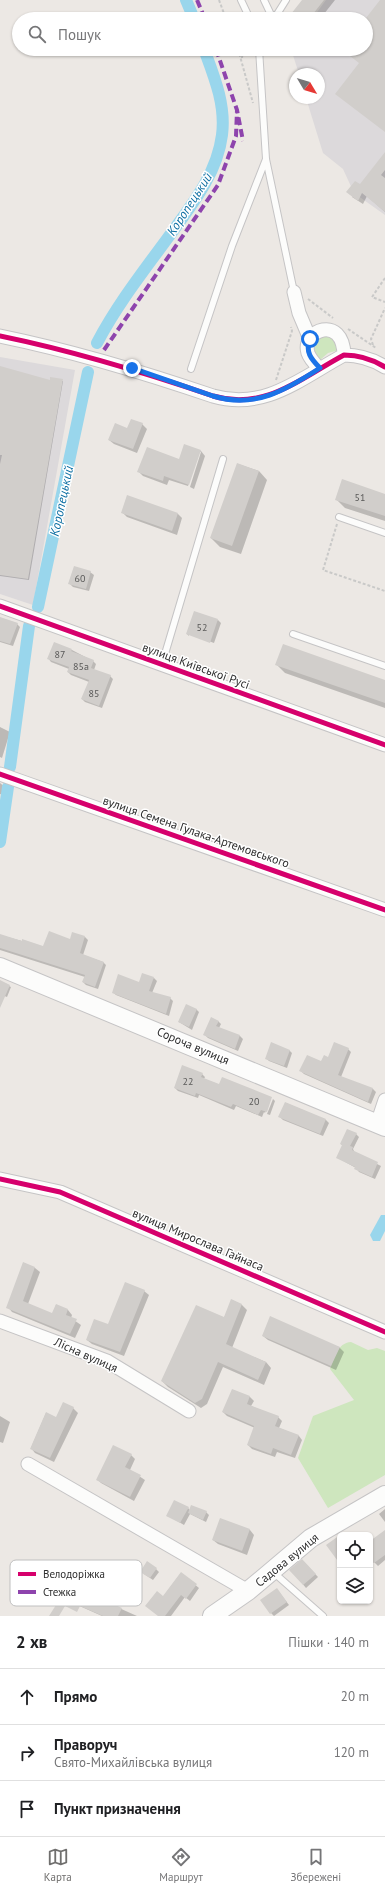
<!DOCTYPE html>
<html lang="uk">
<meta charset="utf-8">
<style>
body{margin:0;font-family:"PT Sans",sans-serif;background:#f6f6f6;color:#202124}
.controls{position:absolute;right:12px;bottom:12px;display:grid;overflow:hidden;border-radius:6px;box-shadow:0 1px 3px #0004}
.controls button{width:36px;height:36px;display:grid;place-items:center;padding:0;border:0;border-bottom:1px solid #e0e0e0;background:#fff;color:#202124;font:20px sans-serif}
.compass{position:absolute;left:289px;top:68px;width:36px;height:36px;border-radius:50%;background:#fff;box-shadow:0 1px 3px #0004;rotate:128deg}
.stop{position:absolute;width:12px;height:12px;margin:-9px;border:3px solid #1a73e8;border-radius:50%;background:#fff}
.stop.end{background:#1a73e8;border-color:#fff;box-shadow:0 1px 4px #0008}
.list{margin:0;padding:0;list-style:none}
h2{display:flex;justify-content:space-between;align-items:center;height:52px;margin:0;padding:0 16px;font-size:17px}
h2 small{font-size:13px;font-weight:400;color:#757577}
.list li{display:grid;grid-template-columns:26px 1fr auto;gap:12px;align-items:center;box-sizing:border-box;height:56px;padding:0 16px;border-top:1px solid #e0e0e0}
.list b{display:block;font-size:15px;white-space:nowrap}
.list p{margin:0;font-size:13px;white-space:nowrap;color:#757577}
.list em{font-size:13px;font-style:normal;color:#757577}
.icon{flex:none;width:22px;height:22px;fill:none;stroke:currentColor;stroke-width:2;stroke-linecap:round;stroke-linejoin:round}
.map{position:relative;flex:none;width:385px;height:1616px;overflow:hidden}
.search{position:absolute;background:#fff;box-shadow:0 1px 3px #0004;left:12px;right:12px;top:12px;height:44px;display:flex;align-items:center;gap:10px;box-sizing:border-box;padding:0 14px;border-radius:22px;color:#757577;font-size:15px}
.sheet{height:220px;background:#fff}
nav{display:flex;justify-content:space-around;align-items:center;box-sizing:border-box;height:56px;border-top:1px solid #e0e0e0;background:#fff;font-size:11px;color:#757577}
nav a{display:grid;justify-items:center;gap:2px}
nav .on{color:#706f6e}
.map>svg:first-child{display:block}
</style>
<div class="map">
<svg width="385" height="1616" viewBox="0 0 385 1616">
<rect width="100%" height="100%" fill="#ece8e4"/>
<path fill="#dcd9db" d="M326,0H385V215L354,193L343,169L323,153L306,98H319V74H299L291,49H366V19H312Z
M0,357L75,370L33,605L0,594Z"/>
<path fill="#cee6be" d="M332,336L339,350L328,353L320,360C313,352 312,345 320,337Z
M351,1342L368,1350L377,1348L385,1351V1475L328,1508L298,1458L313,1416L354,1400L330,1369C335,1358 337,1343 351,1342Z"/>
<path fill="#99d6ec" d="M381,1215H385V1231L380,1241H373L370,1235Z"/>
<path fill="#0003" d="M303,0H335L320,19H288Z
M385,154V212L367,196L363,204L352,197Z
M0,367L50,381H63L29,580L0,576Z
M142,424L147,429L137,453L114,444L109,440L128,429Z
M201,451L205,456L194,489L190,487L201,452H199L188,486L169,480L167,485L143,476L139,472L179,460Z
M238,464L259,471L267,480L241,554L220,547L211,538Z
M385,495V521L345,508L336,499Z
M122,512L178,514L182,518L177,535L127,517Z
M90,572L94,575L89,591L73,587L70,584Z
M218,620L221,623L214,643L189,634V636L187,634Z
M0,622L17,624L20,627L13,646L0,642Z
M72,650L93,661L96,664L94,670L110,676L113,679L102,708L85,702L82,699L89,682L71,675L68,672L69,669L51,662L48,658Z
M277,665L385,681V708L285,673Z
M0,727L10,732L2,758L0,757Z
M0,783L6,788L4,795L0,794Z
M0,935L44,947L85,937L88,940L83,955L103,962L106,965L98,989L86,985L83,982L85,977L0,950Z
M154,978L157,981L152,993L170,998L173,1001L169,1016L116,995L113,992Z
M1,982L11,987L7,997L0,994Z
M196,1009L199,1012L192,1030L179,1022Z
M218,1021L221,1024L219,1028L240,1036L243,1039L238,1051L208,1038L205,1035Z
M348,1049L351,1052L341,1077L373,1089L376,1092L371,1104L304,1074L301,1071L322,1063Z
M289,1050L292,1053L287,1068L269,1061L266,1058Z
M202,1074L205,1077L204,1079L220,1085L271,1098L265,1113L264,1112L262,1117L236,1106L234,1110L199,1095L198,1098L178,1091L175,1088Z
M273,1099L275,1101L270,1115L267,1114Z
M286,1103L326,1120L329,1123L323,1136L283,1120L280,1117Z
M356,1134L359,1137L353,1149L355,1153L381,1166L375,1179L359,1172L356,1168L338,1158L343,1146L341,1144Z
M24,1263L35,1268L40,1272L28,1304L53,1315L56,1305L68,1310L72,1315L71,1318L81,1325L75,1338L12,1312L8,1307Z
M144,1291L149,1295L124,1356L92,1344L87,1340L108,1325Z
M232,1300L242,1305L247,1310L232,1348L266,1362L271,1368L264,1385L223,1367L207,1404L201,1408L168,1387L162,1381L224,1318Z
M263,1336L339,1347L344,1352L336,1370L268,1340Z
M233,1390L250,1397L254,1401L251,1406L278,1417L282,1421L279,1428L299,1436L302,1440L295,1458L277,1452L275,1457L252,1449L248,1445L255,1428L227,1416L223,1412Z
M73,1408L78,1413L54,1462L35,1453L31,1448L46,1413L57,1419Z
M0,1416L10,1422L3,1443L0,1442Z
M131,1455L135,1459L130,1470L145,1480L134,1501L101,1483L97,1479Z
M188,1508L190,1510L206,1512L209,1515L206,1522L190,1514L184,1525L167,1515Z
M385,1509V1522L379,1514Z
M220,1520L250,1530L254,1535L247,1555L218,1544L213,1540Z
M385,1531V1560L378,1566L374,1562L370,1565V1542Z
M302,1560L318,1577L306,1588L291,1570Z
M156,1569L159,1572L153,1580L144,1574Z
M181,1573L199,1588L190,1601L185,1597L171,1616H158L163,1597Z
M73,1580L89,1588L92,1591L90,1595L137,1616H102L66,1600Z
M279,1592L289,1605L274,1616L271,1613Z"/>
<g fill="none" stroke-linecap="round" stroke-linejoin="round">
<path stroke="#99d6ec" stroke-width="12" d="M186,0L194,19
M97,343C117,305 142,273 167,239C190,207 217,175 222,135C226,105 214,76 204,49
M38,607L88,372
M10,767L29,626
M0,842L8,787"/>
</g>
<path fill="#d1cecb" d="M302,0H324L309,19H287Z
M380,0H385V132L335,94L359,63L341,49H366V18Z
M385,152V170L381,175L385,178V212L362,193L358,201L346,192L355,181L360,184Z
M0,366L50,380V377L63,379L28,579L0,575V464L2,455H0Z
M131,419L143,423L133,449L108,440L115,423L127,428Z
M184,444L201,450L189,485L164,476L163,481L137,472L147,447L179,459Z
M237,463L259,471L232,546L210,538Z
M342,479L385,494V516L335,500Z
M127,495L178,513L172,531L121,513Z
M74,566L91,571L86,589L68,584Z
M194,611L218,619L210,643L186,634Z
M0,617L18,623L10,644L0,641Z
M54,642L72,649L71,651L94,660L91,668L111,675L99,706L81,699L89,680L67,672L69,667L47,659Z
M283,644L385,680V703L275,665Z
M49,931L70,939L72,932L85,936L80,953L104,962L95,987L82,982L85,975L0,948V934L22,941V939L43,946Z
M142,973L154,977L149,991L171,997L166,1014L112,993L118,974L139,982Z
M0,980L10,985L0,1008Z
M186,1004L197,1009L189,1027L178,1022Z
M211,1017L219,1021L216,1026L240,1035L235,1049L203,1035Z
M271,1042L290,1050L284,1066L265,1059Z
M334,1042L349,1048L338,1075L373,1088L368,1102L299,1071L307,1055L321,1061L324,1055L328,1057Z
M182,1065L203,1073L201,1077L219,1084L222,1077L272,1097L267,1112L261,1110L258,1115L233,1104L231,1107L196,1093L195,1096L174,1088Z
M285,1102L326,1119L320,1134L278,1117Z
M347,1129L357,1133L350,1146L353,1147L352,1150L378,1162L372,1177L354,1169L355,1167L336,1158L342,1145L340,1144Z
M23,1262L35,1267L23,1301L52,1313L56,1304L68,1309L66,1315L77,1319L70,1334L6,1308Z
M125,1282L145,1290L120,1352L86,1340L94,1319L108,1324Z
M231,1299L242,1304L226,1344L266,1362L258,1380L218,1362L202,1399L195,1403L161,1381L196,1305L224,1317Z
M270,1316L340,1347L331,1366L262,1336Z
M232,1389L250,1396L247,1404L279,1416L275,1426L299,1435L291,1455L273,1448L271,1454L247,1445L254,1426L222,1412Z
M63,1402L74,1407L50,1458L30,1449L46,1412L56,1417Z
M113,1445L132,1454L125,1467L141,1475L130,1497L96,1480Z
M174,1500L189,1507L180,1523L166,1516Z
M191,1505L207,1511L203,1520L188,1513Z
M220,1518L250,1529L242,1551L212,1540Z
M385,1530V1555L374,1563L370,1558V1541Z
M340,1535V1564L326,1545Z
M302,1559L316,1574L303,1585L289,1570Z
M147,1561L157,1568L150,1578L140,1572Z
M181,1572L197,1584L186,1599L181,1595L165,1616H158L145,1606L157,1591L163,1596Z
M73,1578L89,1587L87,1592L122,1608L118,1616H103L80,1606L77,1612L65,1606L59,1616H49Z
M277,1588L287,1602L270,1614L260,1600Z"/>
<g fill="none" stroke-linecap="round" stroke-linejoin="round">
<defs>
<path id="lane" d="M241,0L250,19
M264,0L273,19
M274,19L286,0
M259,49L266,159L294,292
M191,369L232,246L266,159
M339,517L385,533
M293,634L385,666
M162,664L223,459
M273,1572L323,1616"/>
<path id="street" d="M294,292L299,313L310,339
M0,336C73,351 143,372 213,396C265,411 301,378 344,355C360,355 372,359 385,367
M319,368C315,364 310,359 308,353C301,330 343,314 344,355
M0,606L385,745
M0,774L385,910
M377,1124L385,1100
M0,1179L60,1192L385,1332
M0,1321L107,1361L189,1411
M28,1464L248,1591"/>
<path id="secondary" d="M0,967L385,1127
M212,1616L248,1591L311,1538L385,1495"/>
</defs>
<use href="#lane" stroke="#c5c4c5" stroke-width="8"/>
<use href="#street" stroke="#c5c4c5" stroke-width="15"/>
<use href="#secondary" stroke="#c5c4c5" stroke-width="20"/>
<path stroke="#c9c9c8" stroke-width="2" stroke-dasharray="3 2" stroke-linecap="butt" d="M219,0L226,19
M238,49L253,103
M242,58L243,49
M385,278L372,297L385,302
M308,299L333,318
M348,329L376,348
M373,345L371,339L385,308
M276,380L292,331L291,327
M337,524L323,570L385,591"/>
<use href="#lane" stroke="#fcfcfb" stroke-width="6"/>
<use href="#street" stroke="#fcfcfb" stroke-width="13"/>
<use href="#secondary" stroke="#fcfcfb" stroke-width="18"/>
<path stroke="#8e44ad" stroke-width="4" stroke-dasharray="8 4" stroke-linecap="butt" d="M197,0L205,19
M216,49L237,110L243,141
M104,350L218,185L236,136L237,110"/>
<defs>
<path id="cycleway" d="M0,336C73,351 143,372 213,396C265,411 301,378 344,355C360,355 372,359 385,367
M0,606L385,745
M0,774L385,910
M0,1179L60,1192L385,1332"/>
</defs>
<use href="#cycleway" stroke="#fff" stroke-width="8"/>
<use href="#cycleway" stroke="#d6006c" stroke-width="5"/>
</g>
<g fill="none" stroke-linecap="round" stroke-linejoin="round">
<path stroke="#1a73e8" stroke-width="5" d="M132,368L213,396C255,409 286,390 320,368C311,359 305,352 310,339"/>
</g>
<g text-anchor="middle" stroke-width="3" stroke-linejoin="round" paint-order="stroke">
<g font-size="10" fill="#585857">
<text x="360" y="501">51</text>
<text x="80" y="582">60</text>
<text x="202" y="631">52</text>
<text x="60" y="658">87</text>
<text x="81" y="670">85а</text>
<text x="94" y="697">85</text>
<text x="188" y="1085">22</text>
<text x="254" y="1105">20</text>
</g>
<g font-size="12" fill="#2e2e2e" stroke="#fff">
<text transform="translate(196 666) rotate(20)" y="4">вулиця Київської Русі</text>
<text transform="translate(196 832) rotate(19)" y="4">вулиця Семена Гулака-Артемовського</text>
<text transform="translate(193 1046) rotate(23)" y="4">Сороча вулиця</text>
<text transform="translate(198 1240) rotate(23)" y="4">вулиця Мирослава Гайнаса</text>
<text transform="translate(86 1355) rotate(24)" y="4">Лісна вулиця</text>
<text transform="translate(287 1560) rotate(-39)" y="4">Садова вулиця</text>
</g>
<g font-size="13" font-style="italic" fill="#0d6fa3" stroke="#fff">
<text transform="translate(189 204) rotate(-57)" y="5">Коропецький</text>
<text transform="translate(61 501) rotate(-78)" y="5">Коропецький</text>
</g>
</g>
<rect x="10" y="1560" width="132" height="46" rx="6" fill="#fff" stroke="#c0c0c0" stroke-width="1"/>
<rect x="18" y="1572" width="18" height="4" fill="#d6006c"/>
<rect x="18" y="1590" width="18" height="4" fill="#8e44ad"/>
<g font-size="11" fill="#2e2e2e">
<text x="43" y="1578">Велодоріжка</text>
<text x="43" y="1596">Стежка</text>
</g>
</svg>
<div class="controls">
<button><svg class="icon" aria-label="locate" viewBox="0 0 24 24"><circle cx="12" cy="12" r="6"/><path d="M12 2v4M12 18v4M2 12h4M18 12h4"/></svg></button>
<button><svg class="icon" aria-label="layers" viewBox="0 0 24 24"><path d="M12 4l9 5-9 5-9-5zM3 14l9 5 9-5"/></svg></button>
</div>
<svg class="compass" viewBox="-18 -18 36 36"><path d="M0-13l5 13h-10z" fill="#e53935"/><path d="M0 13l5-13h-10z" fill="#757577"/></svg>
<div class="stop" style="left:310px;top:339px"></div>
<div class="stop end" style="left:132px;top:368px"></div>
<div class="search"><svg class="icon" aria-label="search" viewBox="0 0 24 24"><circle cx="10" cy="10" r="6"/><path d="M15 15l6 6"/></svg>Пошук</div>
</div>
<section class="sheet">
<h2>2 хв<small>Пішки · 140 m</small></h2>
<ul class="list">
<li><svg class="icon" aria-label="ahead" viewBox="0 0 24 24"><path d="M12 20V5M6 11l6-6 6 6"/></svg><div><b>Прямо</b></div><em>20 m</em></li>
<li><svg class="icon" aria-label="right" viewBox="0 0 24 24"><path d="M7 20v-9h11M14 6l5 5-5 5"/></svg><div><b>Праворуч</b><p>Свято-Михайлівська вулиця</p></div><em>120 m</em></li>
<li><svg class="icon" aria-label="arrive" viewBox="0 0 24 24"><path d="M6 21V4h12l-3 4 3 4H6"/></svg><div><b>Пункт призначення</b></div></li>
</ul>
</section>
<nav>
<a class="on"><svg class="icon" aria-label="map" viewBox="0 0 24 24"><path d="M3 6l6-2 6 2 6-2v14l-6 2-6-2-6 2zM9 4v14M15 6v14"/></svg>Карта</a>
<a><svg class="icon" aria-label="directions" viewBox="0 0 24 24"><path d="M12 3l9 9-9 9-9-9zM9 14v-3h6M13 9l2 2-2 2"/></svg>Маршрут</a>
<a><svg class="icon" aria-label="saved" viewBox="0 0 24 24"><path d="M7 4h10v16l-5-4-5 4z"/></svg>Збережені</a>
</nav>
